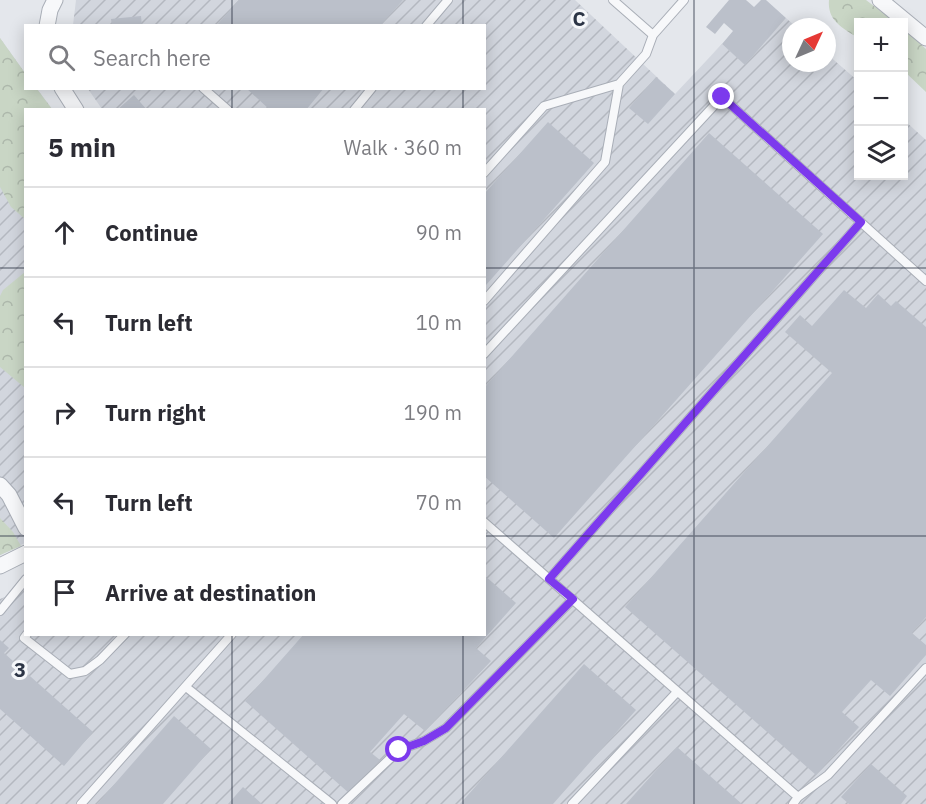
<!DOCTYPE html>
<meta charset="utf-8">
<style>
body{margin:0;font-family:"IBM Plex Sans",sans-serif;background:#f2f2f3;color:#2b2b33}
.controls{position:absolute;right:18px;top:18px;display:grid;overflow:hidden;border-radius:0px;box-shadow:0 3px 15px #0003}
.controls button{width:54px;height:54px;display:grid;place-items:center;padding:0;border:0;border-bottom:2px solid #e1e1e2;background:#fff;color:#2b2b33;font:30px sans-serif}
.compass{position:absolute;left:782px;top:18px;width:54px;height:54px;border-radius:50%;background:#fff;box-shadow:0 3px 15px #0003;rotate:46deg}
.stop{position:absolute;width:18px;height:18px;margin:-14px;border:4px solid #7c3aed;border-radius:50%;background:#fff}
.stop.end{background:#7c3aed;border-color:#fff;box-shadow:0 2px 6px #0008}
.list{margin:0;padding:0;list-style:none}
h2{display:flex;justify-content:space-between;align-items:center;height:78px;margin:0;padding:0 24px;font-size:26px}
h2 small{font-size:20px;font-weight:400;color:#7c7c81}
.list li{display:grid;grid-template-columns:39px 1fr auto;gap:18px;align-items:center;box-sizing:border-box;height:90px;padding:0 24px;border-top:2px solid #e1e1e2}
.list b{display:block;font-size:22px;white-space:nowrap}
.list em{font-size:20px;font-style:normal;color:#7c7c81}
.icon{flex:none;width:33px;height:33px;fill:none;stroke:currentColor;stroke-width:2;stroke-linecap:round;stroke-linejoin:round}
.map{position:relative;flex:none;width:926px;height:804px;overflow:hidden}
.search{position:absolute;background:#fff;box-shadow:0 3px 15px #0003;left:24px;top:24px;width:462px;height:66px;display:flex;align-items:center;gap:15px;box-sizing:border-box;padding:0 21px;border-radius:0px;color:#7c7c81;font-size:22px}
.panel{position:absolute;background:#fff;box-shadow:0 3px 15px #0003;left:24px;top:108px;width:462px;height:528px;border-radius:0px}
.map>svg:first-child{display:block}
</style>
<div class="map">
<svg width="926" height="804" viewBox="0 0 926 804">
<defs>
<pattern id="industrial-furrows" width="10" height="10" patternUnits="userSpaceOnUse" patternTransform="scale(1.5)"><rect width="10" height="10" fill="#d2d6de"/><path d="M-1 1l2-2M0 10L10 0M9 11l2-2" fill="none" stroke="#b4b8c0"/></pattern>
<pattern id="forest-crowns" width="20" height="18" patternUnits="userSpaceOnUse" patternTransform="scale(1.5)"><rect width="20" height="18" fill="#c9d6c5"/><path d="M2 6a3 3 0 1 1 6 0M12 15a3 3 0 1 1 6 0" fill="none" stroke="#adb8ab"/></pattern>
</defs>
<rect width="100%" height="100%" fill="#e4e7ec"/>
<path fill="url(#industrial-furrows)" d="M76,0H575L675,94L722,44L745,64L786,18L796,27H791V63H827V54L858,81V176H904V120L926,140V804H0V599L25,589L26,634H484V110L102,109L88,89L484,88V26L73,25Z
M0,38L25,73L26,88L37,89L52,109L26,110L25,543L0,555Z"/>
<path fill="url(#forest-crowns)" d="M829,0H866L895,22H858V38C843,28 827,21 829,0Z
M904,29L926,49V92L904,71Z
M0,38L25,73L26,88L37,89L52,109L26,110L25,219L11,207L0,187Z
M25,272H26L25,388L0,367V296L3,290Z
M0,518L13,532L21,546L0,555Z"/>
<path fill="#bbc0ca" d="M239,0H403L380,26H216Z
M729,0H746L754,7L761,0H766L786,18L745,65L722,44L733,31L724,23L715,34L706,27Z
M141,16L142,26H112L111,19Z
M656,77L675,94L648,124L629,108Z
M246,88H324L306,110H270Z
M134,95L147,110H117Z
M548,122L594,163L486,285L484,283V194Z
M709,133L823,234L554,538L484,476V388Z
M844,290L866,308L878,294L891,306L896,301L926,327V617L912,633L926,645V655L890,696L871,680L842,712L859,727L816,775L625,607L832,373L785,332L800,315L812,326Z
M484,575L516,603L476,648L491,661L425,731L404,714L370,752L380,760L350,794L245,701L304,634H484Z
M0,640L9,648L4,653L93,732L64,766L0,709Z
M584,664L636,710L553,804H460Z
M174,716L211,749L163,804H97Z
M677,747L742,804H626Z
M871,764L907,796L901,804H849L841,797Z
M243,787L262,804H228Z"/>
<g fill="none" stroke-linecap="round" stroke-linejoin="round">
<defs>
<path id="service" d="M613,0L653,35L684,0
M426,26L448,0
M203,88L228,110
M354,110L372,88
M484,173L544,106L619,84
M484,301L605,162L619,84L646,54L653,35
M484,354L722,97L926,281
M484,522L798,797
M549,579L861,222
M0,611L26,579
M27,634L24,638L70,674L85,671L100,660L125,634
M186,687L332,804
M81,804L232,634
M342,804L399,750L424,741L446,728L573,599
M572,804L677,692
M793,804L798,797L828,775L926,668"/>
<path id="minor" d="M880,0L926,38
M47,26L50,10L55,0
M62,88L76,110
M0,485L9,495L26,528
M0,566L26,553"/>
</defs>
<use href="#service" stroke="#a9aeb7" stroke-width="10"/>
<use href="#minor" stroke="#a9aeb7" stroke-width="17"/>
<use href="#service" stroke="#f7f8fa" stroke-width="8"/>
<use href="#minor" stroke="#f7f8fa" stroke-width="15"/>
</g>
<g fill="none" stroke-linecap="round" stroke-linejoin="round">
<path stroke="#7c3aed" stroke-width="8" d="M399,750L424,741L446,728L573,599L549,579L861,222L722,97"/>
</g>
<path fill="none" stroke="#2b3445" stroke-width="1.5" stroke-opacity="0.55" d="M232,0V26M463,0V26M694,0V804M232,88V110M463,88V110M0,268H26M484,268H926M0,536H26M484,536H926M232,634V804M463,634V804"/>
<g font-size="20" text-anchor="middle" font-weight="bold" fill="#2b3445" stroke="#f4f6f9" stroke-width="6" stroke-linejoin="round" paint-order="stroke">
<text x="579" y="26">C</text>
<text x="20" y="677">3</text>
</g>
</svg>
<div class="controls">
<button>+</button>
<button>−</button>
<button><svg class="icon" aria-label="layers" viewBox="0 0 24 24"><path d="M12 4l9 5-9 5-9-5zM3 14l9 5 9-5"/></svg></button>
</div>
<svg class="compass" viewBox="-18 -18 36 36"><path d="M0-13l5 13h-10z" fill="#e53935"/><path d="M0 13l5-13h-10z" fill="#7c7c81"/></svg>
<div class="stop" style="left:399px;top:750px"></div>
<div class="stop end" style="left:722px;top:97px"></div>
<div class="search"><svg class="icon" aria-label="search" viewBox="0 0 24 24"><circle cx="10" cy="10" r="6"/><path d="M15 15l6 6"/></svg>Search here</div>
<section class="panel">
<h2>5 min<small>Walk · 360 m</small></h2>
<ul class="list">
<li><svg class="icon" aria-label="ahead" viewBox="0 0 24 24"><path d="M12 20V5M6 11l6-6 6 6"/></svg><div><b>Continue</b></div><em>90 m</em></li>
<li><svg class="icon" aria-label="left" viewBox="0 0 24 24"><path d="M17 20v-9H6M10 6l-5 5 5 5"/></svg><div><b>Turn left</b></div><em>10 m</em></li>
<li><svg class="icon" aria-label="right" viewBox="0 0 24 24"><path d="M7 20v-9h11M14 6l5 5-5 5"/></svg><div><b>Turn right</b></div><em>190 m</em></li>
<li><svg class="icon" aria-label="left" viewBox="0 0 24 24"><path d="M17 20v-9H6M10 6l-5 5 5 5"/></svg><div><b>Turn left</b></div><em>70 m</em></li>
<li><svg class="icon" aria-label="arrive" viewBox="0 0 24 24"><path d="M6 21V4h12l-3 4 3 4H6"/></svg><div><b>Arrive at destination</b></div></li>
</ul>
</section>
</div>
